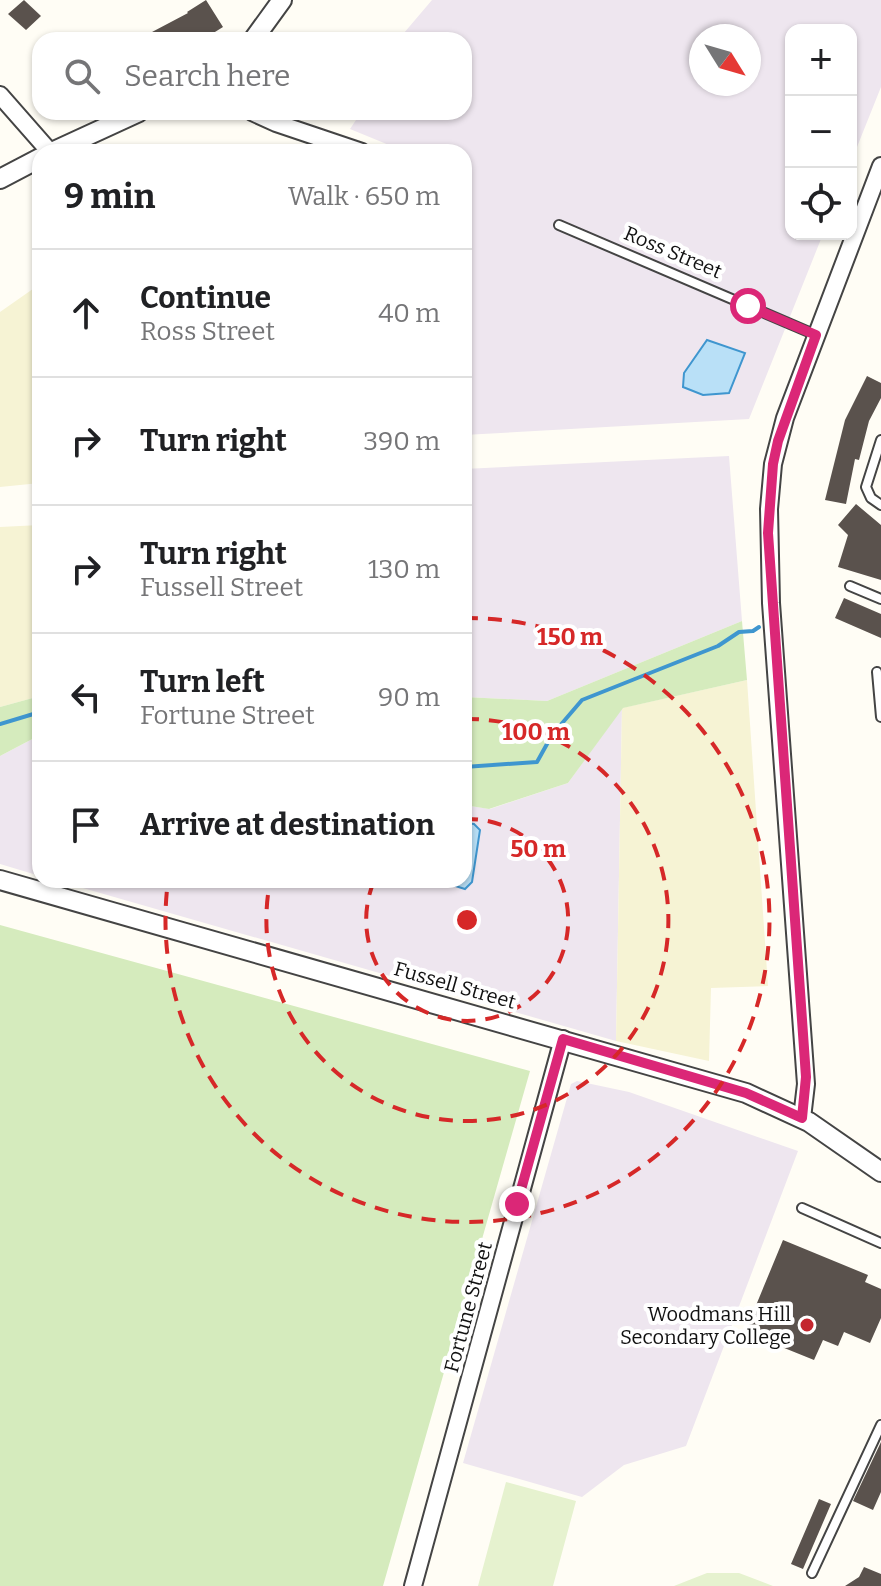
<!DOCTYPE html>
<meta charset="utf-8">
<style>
body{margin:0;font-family:Bitter,serif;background:#f2f2f2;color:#202124}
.controls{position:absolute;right:24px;top:24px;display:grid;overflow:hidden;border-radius:16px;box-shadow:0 2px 6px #0004}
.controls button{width:72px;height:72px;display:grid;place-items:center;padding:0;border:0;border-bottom:2px solid #e0e0e0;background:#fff;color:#202124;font:40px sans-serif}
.compass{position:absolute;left:689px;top:24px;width:72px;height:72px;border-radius:50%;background:#fff;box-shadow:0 2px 6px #0004;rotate:127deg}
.stop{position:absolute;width:24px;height:24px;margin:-18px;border:6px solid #db2777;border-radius:50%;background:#fff}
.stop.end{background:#db2777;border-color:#fff;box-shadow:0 2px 8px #0008}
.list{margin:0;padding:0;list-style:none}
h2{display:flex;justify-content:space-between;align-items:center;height:104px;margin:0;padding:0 32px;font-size:34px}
h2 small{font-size:26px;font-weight:400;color:#757577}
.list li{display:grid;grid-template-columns:52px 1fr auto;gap:24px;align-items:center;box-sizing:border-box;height:128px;padding:0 32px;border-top:2px solid #e0e0e0}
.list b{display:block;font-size:30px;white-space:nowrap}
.list p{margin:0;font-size:26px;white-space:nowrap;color:#757577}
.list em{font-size:26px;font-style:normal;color:#757577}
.icon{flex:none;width:44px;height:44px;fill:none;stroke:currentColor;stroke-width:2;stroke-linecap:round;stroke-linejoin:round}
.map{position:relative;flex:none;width:881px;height:1586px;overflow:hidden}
.search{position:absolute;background:#fff;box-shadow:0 2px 6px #0004;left:32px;top:32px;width:440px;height:88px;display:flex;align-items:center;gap:20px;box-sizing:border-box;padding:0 28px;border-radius:24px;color:#757577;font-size:30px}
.panel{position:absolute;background:#fff;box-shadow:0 2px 6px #0004;left:32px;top:144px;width:440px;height:744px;border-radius:24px}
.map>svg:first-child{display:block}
</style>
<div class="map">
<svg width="881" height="1586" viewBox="0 0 881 1586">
<rect width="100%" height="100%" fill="#fffdf5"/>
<path fill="#eee6ef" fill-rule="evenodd" d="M432,0H881V87L851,162V30H791V234H823L749,419L464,435V152H406L350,129L360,114L359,112H464V40H398ZM701,36H749V84H701Z
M729,456L742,621L547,701L464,697V469Z
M622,708L616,1041L55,880H464V805L490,809L568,783Z
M40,735V876L0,864V756Z
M577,1081L629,1092L798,1151L686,1446L624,1465L582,1497L463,1463L571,1084Z"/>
<path fill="#f6f3d4" d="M40,284V483L0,487V312Z
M40,525V696L0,707V527Z
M747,680L768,986L711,988L709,1061L616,1041L622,708Z"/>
<path fill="#d5ebbd" d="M742,621L747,680L623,708L568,783L489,809L464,805V697L547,701Z
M40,696V735L0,756V707Z
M0,925L530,1071L383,1586H0Z"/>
<path fill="#e6f2cf" d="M506,1482L576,1501L553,1586H478Z
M707,1573H739L773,1586H674Z"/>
<path fill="#b9e0f7" stroke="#3f96cf" stroke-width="2" d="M707,340L745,353L729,393L703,395L683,387L684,373Z
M464,823L474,824L480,830L472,882L465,889L452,885L448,880H464Z"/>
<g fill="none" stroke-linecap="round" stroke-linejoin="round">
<path stroke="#3f96cf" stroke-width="4" d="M0,724L40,712
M464,767L537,762L552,735L582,700L718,646L739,632L753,631L759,627"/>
</g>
<path fill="#5a524d" d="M24,0L41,16L26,30L8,14Z
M206,0L223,27L202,40H159L152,32L188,13L187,12Z
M867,376L881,383V398L869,421L859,460L855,459L846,504L825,500L845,420Z
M856,504L881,525V580L838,567L848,535L838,525Z
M844,598L881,614V638L835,618Z
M783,1240L868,1275L865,1282L881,1289V1318L870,1343L844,1332L838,1346L823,1340L814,1360L745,1332Z
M881,1442V1492L873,1510L853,1501Z
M819,1499L831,1504L803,1569L791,1564Z
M864,1567L881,1574V1586H845L859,1577Z"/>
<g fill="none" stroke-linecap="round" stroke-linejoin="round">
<defs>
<path id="service" d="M559,225L816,335
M881,440L866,487L871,498L881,505
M850,586L881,599
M877,672L881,717
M802,1208L881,1243
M812,1573L881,1425"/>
<path id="minor" d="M0,95L50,152
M252,112L276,123L362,152
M802,1118L806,1084L771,603L769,509L773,464L785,418L881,166
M413,1586L563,1039"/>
<path id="tertiary" d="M253,40L282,0
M52,152L139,112
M0,179L40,158
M0,880L746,1093L809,1122L881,1172"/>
</defs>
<use href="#service" stroke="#444" stroke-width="12"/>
<use href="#minor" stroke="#444" stroke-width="20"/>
<use href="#tertiary" stroke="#444" stroke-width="22"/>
<use href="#service" stroke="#fff" stroke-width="8"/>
<use href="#minor" stroke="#fff" stroke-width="16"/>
<use href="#tertiary" stroke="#fff" stroke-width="18"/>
</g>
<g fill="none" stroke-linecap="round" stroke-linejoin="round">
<path stroke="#db2777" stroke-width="10" d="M517,1204L563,1039L746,1093L802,1118L806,1077L768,533L773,464L778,441L816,335L748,306"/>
</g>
<g fill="none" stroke="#d62828" stroke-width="4" stroke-dasharray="14 10">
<path d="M464 819A101 101 0 1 1 374 881"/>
<path d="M465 719A201 201 0 1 1 270 882"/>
<path d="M464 618A302 302 0 1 1 168 881"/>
</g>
<circle fill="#c4262e" stroke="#fff" stroke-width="3" cx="807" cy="1325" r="8"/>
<g text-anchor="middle" stroke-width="8" stroke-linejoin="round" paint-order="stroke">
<g font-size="20" fill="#111" stroke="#fff">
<text transform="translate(673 252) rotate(23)" y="7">Ross Street</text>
<text transform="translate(455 985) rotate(16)" y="7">Fussell Street</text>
<text transform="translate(468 1307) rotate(-75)" y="7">Fortune Street</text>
</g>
<g font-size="20" fill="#111" stroke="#fff" text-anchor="end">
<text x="791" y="1321">Woodmans Hill<tspan x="791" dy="23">Secondary College</tspan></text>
</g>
</g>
<circle cx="467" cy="920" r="12" fill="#d62828" stroke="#fff" stroke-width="4"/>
<g font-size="24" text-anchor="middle" font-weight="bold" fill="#d62828" stroke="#fff" stroke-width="8" stroke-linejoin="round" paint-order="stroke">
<text x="570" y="645">150 m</text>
<text x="536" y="740">100 m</text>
<text x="538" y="857">50 m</text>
</g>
</svg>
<div class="controls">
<button>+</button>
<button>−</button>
<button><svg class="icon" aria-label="locate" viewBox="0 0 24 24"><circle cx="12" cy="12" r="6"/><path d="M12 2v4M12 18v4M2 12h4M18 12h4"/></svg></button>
</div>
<svg class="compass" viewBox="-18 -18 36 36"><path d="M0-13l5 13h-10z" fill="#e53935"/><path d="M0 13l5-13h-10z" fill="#757577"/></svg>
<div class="stop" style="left:748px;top:306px"></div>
<div class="stop end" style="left:517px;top:1204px"></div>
<div class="search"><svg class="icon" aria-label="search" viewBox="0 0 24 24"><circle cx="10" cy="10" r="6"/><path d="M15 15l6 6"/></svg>Search here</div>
<section class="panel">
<h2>9 min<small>Walk · 650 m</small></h2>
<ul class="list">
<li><svg class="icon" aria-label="ahead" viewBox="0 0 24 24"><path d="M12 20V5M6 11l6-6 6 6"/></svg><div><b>Continue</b><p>Ross Street</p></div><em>40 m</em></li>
<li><svg class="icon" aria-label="right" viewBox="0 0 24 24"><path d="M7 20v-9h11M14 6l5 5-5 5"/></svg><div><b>Turn right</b></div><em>390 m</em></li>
<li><svg class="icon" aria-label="right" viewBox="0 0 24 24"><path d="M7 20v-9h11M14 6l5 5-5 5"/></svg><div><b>Turn right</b><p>Fussell Street</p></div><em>130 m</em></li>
<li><svg class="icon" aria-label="left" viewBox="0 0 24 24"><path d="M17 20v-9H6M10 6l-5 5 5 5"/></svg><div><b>Turn left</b><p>Fortune Street</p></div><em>90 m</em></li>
<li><svg class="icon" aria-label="arrive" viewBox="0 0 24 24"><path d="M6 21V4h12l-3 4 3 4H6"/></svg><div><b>Arrive at destination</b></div></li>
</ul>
</section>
</div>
